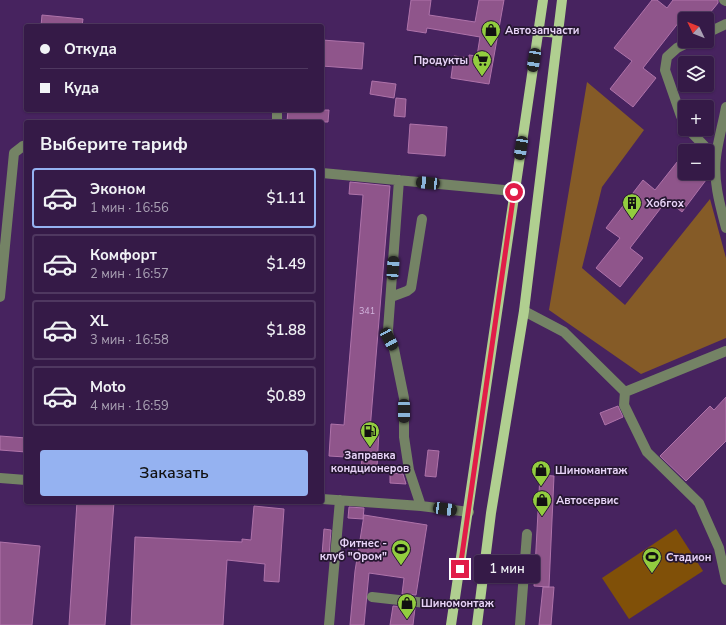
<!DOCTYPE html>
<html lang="ru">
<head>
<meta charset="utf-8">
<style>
  :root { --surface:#351a47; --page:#402752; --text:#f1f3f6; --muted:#aaa1b4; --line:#4f3860; --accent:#95b2f1 }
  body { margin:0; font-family:"Nunito Sans",sans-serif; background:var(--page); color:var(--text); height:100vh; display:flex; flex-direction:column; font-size:15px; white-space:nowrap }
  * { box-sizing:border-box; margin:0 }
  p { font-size:13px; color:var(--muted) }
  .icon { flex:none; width:22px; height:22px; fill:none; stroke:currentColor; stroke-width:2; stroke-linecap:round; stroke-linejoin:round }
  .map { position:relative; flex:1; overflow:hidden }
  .details { position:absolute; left:24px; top:120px; width:300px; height:384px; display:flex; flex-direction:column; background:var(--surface); border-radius:4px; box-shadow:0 1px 3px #0004,0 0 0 1px var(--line) }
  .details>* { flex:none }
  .guide { position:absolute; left:24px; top:24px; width:300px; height:88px; border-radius:4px; box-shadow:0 1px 3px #0004,0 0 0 1px var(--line); display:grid; align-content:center; height:88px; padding:0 16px; background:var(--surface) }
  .needle { width:26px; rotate:313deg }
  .controls { position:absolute; left:678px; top:12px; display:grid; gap:8px }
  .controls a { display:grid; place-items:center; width:36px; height:36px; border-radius:4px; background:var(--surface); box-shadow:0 1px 3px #0004,0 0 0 1px var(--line); font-size:20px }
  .end { position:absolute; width:18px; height:18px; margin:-9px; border:5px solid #e11d48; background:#fff; box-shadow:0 0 0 2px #fff }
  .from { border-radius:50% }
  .bubble { position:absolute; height:28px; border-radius:4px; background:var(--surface); box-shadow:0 1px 3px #0004,0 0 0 1px var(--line); font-size:13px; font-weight:600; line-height:28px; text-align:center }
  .car { position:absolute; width:12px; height:24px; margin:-12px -6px; border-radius:5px; box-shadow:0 0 3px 1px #0007; background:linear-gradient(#222 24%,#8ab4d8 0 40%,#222 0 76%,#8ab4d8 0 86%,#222 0) }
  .guide b { display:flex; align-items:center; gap:14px; height:38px; font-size:15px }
  .guide b+b { border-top:1px solid var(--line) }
  .guide i { width:10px; height:10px; background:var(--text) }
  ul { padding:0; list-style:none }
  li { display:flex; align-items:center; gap:12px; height:60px; margin:0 8px 6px; padding:0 8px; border:2px solid var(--line); border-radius:4px }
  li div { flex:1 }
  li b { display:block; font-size:15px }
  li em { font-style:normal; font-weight:600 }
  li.current { border-color:var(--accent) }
  li>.icon { width:36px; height:36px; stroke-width:1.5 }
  h2 { padding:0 16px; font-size:18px; line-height:48px }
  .primary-button { display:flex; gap:8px; margin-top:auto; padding:8px 16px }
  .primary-button a { flex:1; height:46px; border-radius:4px; background:var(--accent); color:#111; font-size:16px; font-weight:600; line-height:46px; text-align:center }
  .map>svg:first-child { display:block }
</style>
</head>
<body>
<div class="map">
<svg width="726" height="625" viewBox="0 0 726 625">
  <rect width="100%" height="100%" fill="#47235f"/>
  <path fill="#805008" d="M676 529 703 571 629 619 602 578Z"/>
  <path fill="#855b27" d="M587 82 644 130 602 187 582 268 625 305 710 199 726 258V338L641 374 549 310Z"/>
  <path fill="#8f558b" stroke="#af73aa" d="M411 0H431L429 15 475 22 479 0H504L489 84 451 78 454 56 469 58V55L477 56 480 37 427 28 426 33 407 30Z
    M652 0H657L667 8 673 0H718V3L705 19H685V27L679 22 643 68 656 78 633 107 610 89 632 61 614 48Z
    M42 15 83 19 82 26H41Z
    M322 40 364 43 362 69 322 66Z
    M372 81 396 84 394 98 370 94Z
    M396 98 406 99 405 117 394 116Z
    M288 110H329L328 122H287Z
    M410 124 447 127 445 156 408 153Z
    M685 152V173H697L706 180 682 212 667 200 630 248 643 258 620 287 596 268 620 238 606 228 643 180 655 190Z
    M350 182 390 186 370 430 379 431 377 468H361L362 458 329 456 331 424 344 425 363 195 349 194Z
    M726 397V441L686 481 660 456 710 406 714 410Z
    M618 406 623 417 605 425 600 413Z
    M0 436 26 438V452L0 450Z
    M428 450 439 451 436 477 425 476Z
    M390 473 403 474 406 484 390 483Z
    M540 475 554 476 549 587 534 586Z
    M77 502H114L105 625H69Z
    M254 506 284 509 279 582 264 581 265 564 227 560 223 625H131L135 537 242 542V539L251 540Z
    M349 507 364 508 363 519 348 518Z
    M364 515 427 525 416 595 402 594 404 578 369 573 364 625H350L355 571Z
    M324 529 331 530 329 556 322 555Z
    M0 542 40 546 32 625H0Z
    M543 587H554L551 625H539Z
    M393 606 415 608 413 625H390Z"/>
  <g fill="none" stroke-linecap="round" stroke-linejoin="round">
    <path stroke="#748365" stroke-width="10" d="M724 0 726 1
      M707 33 726 24
      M726 107C723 124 718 140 716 157 713 181 720 205 726 228
      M277 122V110
      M685 124 681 116 665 70 667 57 677 48 691 41
      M688 129 716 158
      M322 173 514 191
      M399 180 388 330 389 339 394 349 404 398V437L409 470 421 506
      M0 297 14 153 23 146 26 145
      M391 297 407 291 411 288 422 219
      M524 311 564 332 625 392 726 351
      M625 392 624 405 647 452 699 503 719 548 726 580
      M0 478 26 480
      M322 499 421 506 469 512
      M372 597 426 603
      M329 625 340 500
      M520 625 527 534"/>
    <path stroke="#b0cf90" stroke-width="10" d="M538 31 558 33
      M451 625 543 0
      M477 625 491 513 524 311 562 0"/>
  </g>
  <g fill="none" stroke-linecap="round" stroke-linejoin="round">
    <path stroke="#e11d48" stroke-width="5" d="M460 569 514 192"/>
  </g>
  <defs>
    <symbol id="shop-pin" viewBox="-11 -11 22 30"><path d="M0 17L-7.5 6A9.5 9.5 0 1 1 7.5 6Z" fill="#92cd3f" stroke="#261731"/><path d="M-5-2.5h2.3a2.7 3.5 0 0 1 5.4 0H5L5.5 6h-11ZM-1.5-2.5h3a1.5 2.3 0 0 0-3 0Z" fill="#111"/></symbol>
    <symbol id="supermarket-pin" viewBox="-11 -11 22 30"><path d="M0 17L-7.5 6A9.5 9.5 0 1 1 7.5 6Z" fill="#92cd3f" stroke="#261731"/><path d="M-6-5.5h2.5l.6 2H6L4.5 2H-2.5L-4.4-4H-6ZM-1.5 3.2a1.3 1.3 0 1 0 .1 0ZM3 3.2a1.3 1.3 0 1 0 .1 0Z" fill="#111"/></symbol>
    <symbol id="building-pin" viewBox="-11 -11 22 30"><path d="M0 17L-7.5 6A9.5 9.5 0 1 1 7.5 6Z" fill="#92cd3f" stroke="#261731"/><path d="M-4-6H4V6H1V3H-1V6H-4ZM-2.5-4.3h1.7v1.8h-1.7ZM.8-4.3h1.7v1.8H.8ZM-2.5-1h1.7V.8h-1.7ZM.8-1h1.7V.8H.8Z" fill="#111"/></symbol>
    <symbol id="fuel-pin" viewBox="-11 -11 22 30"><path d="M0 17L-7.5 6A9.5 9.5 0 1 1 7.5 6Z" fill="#92cd3f" stroke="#261731"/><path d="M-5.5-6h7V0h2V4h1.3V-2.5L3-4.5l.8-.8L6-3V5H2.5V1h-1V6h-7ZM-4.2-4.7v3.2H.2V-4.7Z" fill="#111"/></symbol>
    <symbol id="stadium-pin" viewBox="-11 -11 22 30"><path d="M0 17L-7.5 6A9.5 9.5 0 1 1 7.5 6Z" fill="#92cd3f" stroke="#261731"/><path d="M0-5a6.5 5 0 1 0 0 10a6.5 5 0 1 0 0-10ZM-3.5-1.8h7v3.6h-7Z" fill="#111"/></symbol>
  </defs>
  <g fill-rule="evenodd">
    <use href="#shop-pin" x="480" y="19" width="22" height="30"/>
    <use href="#supermarket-pin" x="471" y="49" width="22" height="30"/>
    <use href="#building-pin" x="621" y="192" width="22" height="30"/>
    <use href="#fuel-pin" x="359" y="420" width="22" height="30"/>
    <use href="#shop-pin" x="530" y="459" width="22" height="30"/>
    <use href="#shop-pin" x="531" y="489" width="22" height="30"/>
    <use href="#stadium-pin" x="390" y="538" width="22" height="30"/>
    <use href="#stadium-pin" x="641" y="546" width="22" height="30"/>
    <use href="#shop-pin" x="396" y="592" width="22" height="30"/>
  </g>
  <g text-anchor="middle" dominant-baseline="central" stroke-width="3.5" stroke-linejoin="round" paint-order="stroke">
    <g font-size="9" fill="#d2b4dd">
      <text x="367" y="311">341</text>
    </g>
    <g font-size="11" font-weight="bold" fill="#e8d4f8" stroke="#261731" text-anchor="start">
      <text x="505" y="30">Автозапчасти</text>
      <text x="468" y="60" text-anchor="end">Продукты</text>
      <text x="646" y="203">Хобгох</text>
      <text x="370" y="455" text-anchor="middle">Заправка<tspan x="370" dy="13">кондционеров</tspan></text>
      <text x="555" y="470">Шиномантаж</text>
      <text x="556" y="500">Автосервис</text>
      <text x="387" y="543" text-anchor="end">Фитнес -<tspan x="387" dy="13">клуб "Ором"</tspan></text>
      <text x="666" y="557">Стадион</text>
      <text x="421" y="603">Шиномонтаж</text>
    </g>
  </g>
</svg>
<div class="controls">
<a><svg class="needle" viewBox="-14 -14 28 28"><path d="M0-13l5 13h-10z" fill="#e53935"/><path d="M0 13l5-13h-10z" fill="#aaa1b4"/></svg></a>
<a><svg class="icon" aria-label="layers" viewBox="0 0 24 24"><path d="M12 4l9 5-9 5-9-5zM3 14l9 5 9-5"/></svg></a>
<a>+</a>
<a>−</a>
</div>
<i class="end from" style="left:514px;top:192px"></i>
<i class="end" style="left:460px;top:569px"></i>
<div class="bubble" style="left:474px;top:555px;width:66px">1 мин</div>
<i class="car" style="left:534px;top:60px;rotate:189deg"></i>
<i class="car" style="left:521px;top:148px;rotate:189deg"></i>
<i class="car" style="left:428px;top:183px;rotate:276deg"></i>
<i class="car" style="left:393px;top:268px;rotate:4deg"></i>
<i class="car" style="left:389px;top:339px;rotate:152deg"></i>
<i class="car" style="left:404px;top:411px;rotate:180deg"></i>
<i class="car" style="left:445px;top:509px;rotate:98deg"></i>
<div class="guide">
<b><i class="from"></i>Откуда</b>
<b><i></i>Куда</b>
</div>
<section class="details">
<h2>Выберите тариф</h2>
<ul>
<li class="current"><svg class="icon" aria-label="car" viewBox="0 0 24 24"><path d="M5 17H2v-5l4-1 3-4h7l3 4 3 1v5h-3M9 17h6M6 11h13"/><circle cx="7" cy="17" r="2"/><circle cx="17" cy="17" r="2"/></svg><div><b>Эконом</b><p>1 мин · 16:56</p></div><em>$1.11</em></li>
<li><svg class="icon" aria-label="car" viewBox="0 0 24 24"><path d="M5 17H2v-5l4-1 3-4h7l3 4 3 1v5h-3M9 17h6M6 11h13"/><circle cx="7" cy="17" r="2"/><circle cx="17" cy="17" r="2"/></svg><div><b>Комфорт</b><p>2 мин · 16:57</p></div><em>$1.49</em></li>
<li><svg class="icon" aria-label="car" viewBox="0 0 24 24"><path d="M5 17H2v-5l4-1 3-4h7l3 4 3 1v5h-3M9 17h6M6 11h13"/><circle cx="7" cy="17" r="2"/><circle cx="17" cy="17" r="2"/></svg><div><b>XL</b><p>3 мин · 16:58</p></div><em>$1.88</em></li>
<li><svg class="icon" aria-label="car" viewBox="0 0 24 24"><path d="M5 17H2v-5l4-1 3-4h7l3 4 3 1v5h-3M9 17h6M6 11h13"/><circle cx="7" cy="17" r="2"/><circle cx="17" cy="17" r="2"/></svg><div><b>Moto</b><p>4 мин · 16:59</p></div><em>$0.89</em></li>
</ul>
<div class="primary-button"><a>Заказать</a></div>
</section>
</div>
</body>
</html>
